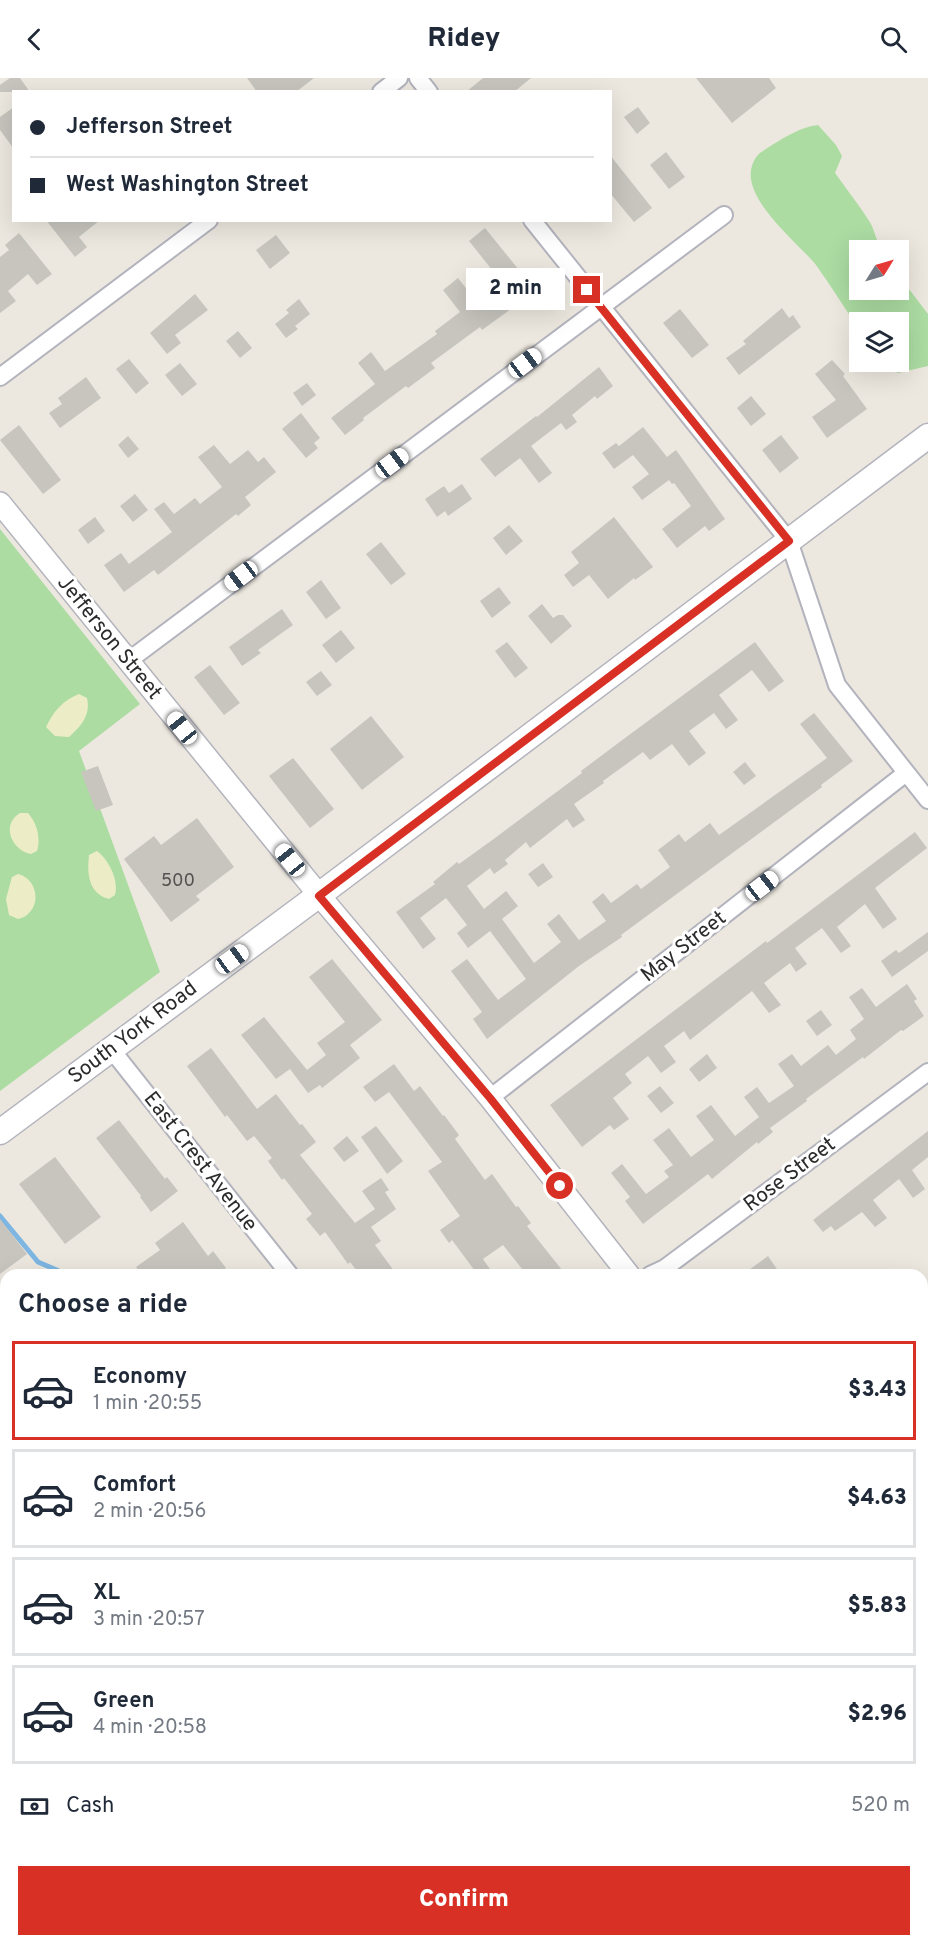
<!DOCTYPE html>
<html lang="en">
<head>
<meta charset="utf-8">
<style>
  :root { --surface:#fff; --page:#f6f6f7; --text:#1f2937; --muted:#747a83; --line:#e0e1e3; --accent:#d93025 }
  body { margin:0; font-family:Overpass,sans-serif; background:var(--page); color:var(--text); height:100vh; display:flex; flex-direction:column; font-size:22px; white-space:nowrap }
  * { box-sizing:border-box; margin:0 }
  p { font-size:20px; color:var(--muted) }
  .icon { flex:none; width:33px; height:33px; fill:none; stroke:currentColor; stroke-width:2; stroke-linecap:round; stroke-linejoin:round }
  .map { position:relative; flex:1; overflow:hidden }
  .drawer { position:absolute; left:0px; top:1191px; width:928px; height:678px; display:flex; flex-direction:column; background:var(--surface); border-radius:18px 18px 0 0; box-shadow:0 6px 24px #0002 }
  .drawer>* { flex:none }
  .top-card { position:absolute; left:12px; top:12px; width:600px; height:132px; border-radius:0px; box-shadow:0 6px 24px #0002; display:grid; align-content:center; height:132px; padding:0 18px; background:var(--surface) }
  .needle { width:39px; rotate:53deg }
  .controls { position:absolute; left:849px; top:162px; display:grid; gap:12px }
  .controls a { display:grid; place-items:center; width:60px; height:60px; border-radius:0px; background:var(--surface); box-shadow:0 6px 24px #0002; font-size:30px }
  .end { position:absolute; width:27px; height:27px; margin:-14px; border:8px solid #d93025; background:#fff; box-shadow:0 0 0 3px #fff }
  .from { border-radius:50% }
  .bubble { position:absolute; height:42px; border-radius:0px; background:var(--surface); box-shadow:0 6px 24px #0002; font-size:20px; font-weight:800; line-height:42px; text-align:center }
  .car { position:absolute; width:18px; height:36px; margin:-18px -9px; border-radius:8px; box-shadow:0 0 4px 2px #0007; background:linear-gradient(#fff 24%,#345 0 40%,#fff 0 76%,#345 0 86%,#fff 0) }
  .top-card b { display:flex; align-items:center; gap:21px; height:57px; font-size:22px }
  .top-card b+b { border-top:2px solid var(--line) }
  .top-card i { width:15px; height:15px; background:var(--text) }
  ul { padding:0; list-style:none }
  li { display:flex; align-items:center; gap:18px; height:99px; margin:0 12px 9px; padding:0 6px; border:3px solid var(--line); border-radius:0px }
  li div { flex:1 }
  li b { display:block; font-size:22px }
  li em { font-style:normal; font-weight:800 }
  li.current { border-color:var(--accent) }
  li>.icon { width:54px; height:54px; stroke-width:1.5 }
  h2 { padding:0 18px; font-size:27px; line-height:72px }
  .pay { display:flex; align-items:center; gap:15px; height:66px; padding:0 18px; font-size:22px }
  .pay p { margin-inline-start:auto }
  .button { display:flex; gap:12px; margin-top:auto; padding:12px 18px }
  .button a { flex:1; height:69px; border-radius:0px; background:var(--accent); color:#fff; font-size:24px; font-weight:800; line-height:69px; text-align:center }
  header { display:flex; justify-content:space-between; align-items:center; height:78px; padding:0 18px; background:var(--surface); font-size:27px; font-weight:800 }
  .map>svg:first-child { display:block }
</style>
</head>
<body>
<header><svg class="icon" aria-label="back" viewBox="0 0 24 24"><path d="M15 5l-7 7 7 7"/></svg>Ridey<svg class="icon" aria-label="search" viewBox="0 0 24 24"><circle cx="10" cy="10" r="6"/><path d="M15 15l6 6"/></svg></header>
<div class="map">
<svg width="928" height="1869" viewBox="0 0 928 1869">
  <rect width="100%" height="100%" fill="#ece8df"/>
  <path fill="#acdca2" d="M818 47 836 67 842 78 835 95C847 112 860 128 871 146 875 155 877 164 882 172H860V212H898L899 198 928 236V288L898 295 880 284H898V244H860L859 252C845 230 831 208 816 187 797 163 730 113 757 78 760 74 768 70 772 67 787 58 801 49 818 47Z
    M0 451 140 626 79 673 160 894 0 1013Z"/>
  <path fill="#ecedc6" d="M79 616 87 620C91 637 81 648 69 659L55 658 46 649C54 633 62 623 79 616Z
    M20 735H28C37 745 41 760 37 773L31 776C11 772 1 746 20 735Z
    M97 773C109 782 119 802 115 817L109 821C88 815 87 795 89 777Z
    M18 796C36 800 42 825 27 837 25 839 21 840 18 841L9 837 6 821 12 799Z"/>
  <path fill="#7eb6e2" d="M81 1863H206L211 1869H82Z"/>
  <g fill="none" stroke-linecap="round" stroke-linejoin="round">
    <path stroke="#7eb6e2" stroke-width="5" d="M0 1138 38 1184 66 1196"/>
  </g>
  <path fill="#c7c5be" d="M10 0H20L30 14H0V7Z
    M247 0H314L296 14H257Z
    M483 0H531L514 14H466Z
    M696 0H769L776 10 732 45Z
    M14 29V71L0 52V39Z
    M638 29 650 45 637 56 624 39Z
    M666 74 685 99 669 111 650 87Z
    M610 77 652 130 634 144 610 115Z
    M46 142H100L79 159 87 169 75 179Z
    M485 150 536 213 482 252 480 249 431 285 435 290 408 310 406 308 363 340 364 342 345 357 331 340 375 306 358 285 371 274 385 293 437 256 435 253 460 234 443 212 458 200 476 223 501 203 469 163Z
    M19 155 52 196 37 207 28 196 8 213 16 223 0 235V179L9 172 5 167Z
    M276 157 290 175 270 191 256 172Z
    M195 216 208 232 175 257 181 265 167 276 150 255Z
    M299 221 310 236 295 248 298 251 286 260 275 246 289 235 286 232Z
    M782 230 789 240 793 237 801 249 739 297 726 280 746 266 743 263Z
    M680 231 709 267 692 280 663 245Z
    M238 253 252 270 240 280 226 263Z
    M129 281 149 305 136 316 116 291Z
    M832 282 845 296 843 298 867 331 827 360 812 339 836 322 815 296Z
    M180 285 197 306 182 318 165 297Z
    M599 289 613 308 597 321 595 318 572 337 577 344 566 352 561 345 531 368 552 395 539 405 520 380 495 399 480 381 536 338 537 339Z
    M86 299 101 320 60 350 49 335 62 326 58 320Z
    M307 305 316 317 302 328 293 315Z
    M751 318 766 336 751 348 737 330Z
    M301 335 320 360 314 365 318 370 306 380 282 351Z
    M19 347 61 402 43 416 0 362Z
    M643 349 667 379 676 372 725 441 709 453 705 448 677 470 662 451 691 428 674 405 672 406 669 402 642 422 632 409 649 396 633 377 614 391 602 375 616 365 619 368Z
    M781 357 799 380 780 395 762 372Z
    M128 358 139 371 128 380 118 367Z
    M214 367 230 386 248 372 258 384 264 379 276 394 245 419 251 427 238 438 236 436 158 497 154 492 124 514 104 487 121 475 129 486 172 454 154 431 164 424 174 436 195 420 200 426 222 409 198 379Z
    M462 406 472 421 448 438 445 433 437 439 425 421 444 408 449 415Z
    M135 416 148 432 133 444 120 428Z
    M95 439 105 453 88 466 78 452Z
    M614 439 653 489 635 502 634 500 608 521 589 497 573 509 564 497 579 485 571 474Z
    M509 447 523 463 506 477 493 460Z
    M381 464 406 496 391 507 366 476Z
    M321 502 341 530 326 541 306 514Z
    M499 509 511 525 492 540 480 523Z
    M542 526 553 540 558 537H563L572 548 551 566 528 538Z
    M282 531 293 547 258 572 261 575 242 588 229 569Z
    M341 552 355 570 336 585 322 567Z
    M507 564 528 590 515 600 495 573Z
    M755 564 784 603 769 614 752 592 719 617 738 642 726 651 714 635 689 653 706 675 689 688 672 666 650 682 643 674 603 703 604 705 574 726 585 742 573 750 567 741 530 770 526 764 505 782 508 786 494 796 490 790 467 808 484 831 506 813 518 828 502 841 534 885 561 864 547 846 559 836 579 862 606 843 592 824 603 815 611 825 637 806 641 811 670 789 658 772 679 756 685 764 710 745 719 757 827 680 800 646 814 635 853 683 821 707 822 709 621 857 622 859 579 888 487 961 473 941 482 934 451 893 467 881 498 922 526 901 490 853 468 870 457 855 467 847 446 820 420 840 436 861 423 871 396 834 435 806 433 804 457 784 459 786 495 760 582 695 581 693 625 660Z
    M210 587 240 625 224 637 194 599Z
    M321 593 332 607 317 618 306 604Z
    M371 638 404 679 362 712 330 671Z
    M293 680 334 731 310 750 269 698Z
    M745 684 756 698 744 707 733 694Z
    M98 688 113 727 96 733 81 694Z
    M197 740 234 789 196 818 200 822 171 844 124 781 154 758 161 767Z
    M915 754 927 770 875 810 897 841 883 851 865 826 837 849 851 868 841 875 822 850 795 870 807 886 796 894 790 885 764 905 781 927 769 935 752 913 690 962 684 953 664 968 676 984 661 995 648 978 625 996 632 1005 613 1020 629 1041 614 1052 610 1047 582 1069 550 1027 766 863 767 865Z
    M543 785 553 799 538 809 528 796Z
    M928 854V873L892 899 881 883 896 872 899 875Z
    M332 881 382 942 350 967 360 980 322 1010 320 1007 308 1015 290 991 276 1001 241 957 264 939 307 992 326 977 317 965 345 944 309 899Z
    M907 906 917 921 914 923 924 938 903 953 901 952 864 981 863 979 806 1021 807 1023 770 1050 773 1054 758 1066 757 1064 712 1101 708 1096 643 1146 625 1123 630 1119 611 1095 622 1086 646 1116 669 1099 664 1093 673 1087 653 1062 669 1050 691 1079 714 1062 696 1038 711 1027 735 1058 759 1039 744 1019 757 1009 769 1025 794 1008 778 986 792 976 801 988 828 967 836 977 856 961 850 952 864 941 849 919 862 910 876 929Z
    M821 932 832 947 817 958 806 943Z
    M211 970 257 1031 276 1016 300 1047 302 1046 316 1064 300 1077 355 1145 375 1131 362 1113 381 1100 389 1112 385 1114 396 1131 371 1149 381 1163 375 1167 397 1197H360L350 1184 348 1186 325 1154 320 1158 306 1141 312 1136 284 1100 282 1102 268 1083 272 1080 254 1058 247 1063 227 1037 225 1039 187 988Z
    M707 976 717 990 699 1004 689 991Z
    M394 986 414 1013 420 1008 443 1038 444 1037 459 1057 455 1061 485 1102 492 1096 516 1129 518 1128 531 1145 527 1148 566 1197H527L503 1167 483 1181 494 1197H478L452 1162 449 1165 440 1152 460 1138 428 1093 442 1084 389 1014 375 1024 363 1009Z
    M660 1008 674 1025 661 1035 647 1018Z
    M119 1042 165 1101 167 1099 178 1113 151 1134 140 1119 141 1118 96 1060Z
    M376 1048 403 1083 387 1096 361 1059Z
    M928 1053V1079L912 1092 925 1111 913 1120 899 1101 873 1122 887 1140 875 1149 862 1134 835 1153 831 1148 823 1154 813 1142Z
    M347 1058 359 1073 344 1084 333 1070Z
    M55 1079 101 1139 65 1166 19 1106Z
    M0 1141 27 1176 0 1196Z
    M183 1144 208 1178 213 1173 226 1190 217 1197H142L136 1189 160 1172 155 1165Z
    M768 1178 781 1197H742Z"/>
  <g fill="none" stroke-linecap="round" stroke-linejoin="round">
    <defs>
      <path id="minor" d="M418 0 429 14
        M381 14 399 0
        M532 142 789 463 837 607 928 722
        M0 299 209 142
        M128 583 724 137
        M111 971 290 1197
        M490 1020 906 695
        M650 1197 665 1190 928 994
        M0 1252 6 1259
        M922 1312 928 1308
        M922 1608 928 1605
        M480 1863 485 1869
        M819 1863 824 1869
        M577 1869 585 1863"/>
      <path id="tertiary" d="M0 425 319 817 490 1020 629 1197
        M922 1559 928 1566"/>
      <path id="secondary" d="M0 1054 319 817 928 358"/>
    </defs>
    <use href="#minor" stroke="#b3b3bd" stroke-width="20"/>
    <use href="#tertiary" stroke="#b3b3bd" stroke-width="24"/>
    <use href="#secondary" stroke="#b3b3bd" stroke-width="27"/>
    <use href="#minor" stroke="#fff" stroke-width="16"/>
    <use href="#tertiary" stroke="#fff" stroke-width="21"/>
    <use href="#secondary" stroke="#fff" stroke-width="24"/>
  </g>
  <g fill="none" stroke-linecap="round" stroke-linejoin="round">
    <path stroke="#d93025" stroke-width="8" d="M560 1108 490 1020 319 818 789 463 587 212"/>
  </g>
  <g text-anchor="middle" dominant-baseline="central" stroke-width="6" stroke-linejoin="round" paint-order="stroke">
    <g font-size="18" fill="#525250">
      <text x="178" y="803">500</text>
    </g>
    <g font-size="21" fill="#2b2b2b" stroke="#fff">
      <text transform="translate(109 560) rotate(51)">Jefferson Street</text>
      <text transform="translate(684 869) rotate(-38)">May Street</text>
      <text transform="translate(133 955) rotate(-37)">South York Road</text>
      <text transform="translate(200 1084) rotate(52)">East Crest Avenue</text>
      <text transform="translate(790 1097) rotate(-37)">Rose Street</text>
    </g>
  </g>
</svg>
<div class="controls">
<a><svg class="needle" viewBox="-14 -14 28 28"><path d="M0-13l5 13h-10z" fill="#e53935"/><path d="M0 13l5-13h-10z" fill="#747a83"/></svg></a>
<a><svg class="icon" aria-label="layers" viewBox="0 0 24 24"><path d="M12 4l9 5-9 5-9-5zM3 14l9 5 9-5"/></svg></a>
</div>
<i class="end from" style="left:560px;top:1108px"></i>
<i class="end" style="left:587px;top:212px"></i>
<div class="bubble" style="left:466px;top:190px;width:99px">2 min</div>
<i class="car" style="left:525px;top:285px;rotate:53deg"></i>
<i class="car" style="left:392px;top:385px;rotate:53deg"></i>
<i class="car" style="left:241px;top:498px;rotate:233deg"></i>
<i class="car" style="left:182px;top:650px;rotate:321deg"></i>
<i class="car" style="left:290px;top:782px;rotate:321deg"></i>
<i class="car" style="left:762px;top:808px;rotate:52deg"></i>
<i class="car" style="left:232px;top:881px;rotate:54deg"></i>
<div class="top-card">
<b><i class="from"></i>Jefferson Street</b>
<b><i></i>West Washington Street</b>
</div>
<section class="drawer">
<h2>Choose a ride</h2>
<ul>
<li class="current"><svg class="icon" aria-label="car" viewBox="0 0 24 24"><path d="M5 17H2v-5l4-1 3-4h7l3 4 3 1v5h-3M9 17h6M6 11h13"/><circle cx="7" cy="17" r="2"/><circle cx="17" cy="17" r="2"/></svg><div><b>Economy</b><p>1 min · 20:55</p></div><em>$3.43</em></li>
<li><svg class="icon" aria-label="car" viewBox="0 0 24 24"><path d="M5 17H2v-5l4-1 3-4h7l3 4 3 1v5h-3M9 17h6M6 11h13"/><circle cx="7" cy="17" r="2"/><circle cx="17" cy="17" r="2"/></svg><div><b>Comfort</b><p>2 min · 20:56</p></div><em>$4.63</em></li>
<li><svg class="icon" aria-label="car" viewBox="0 0 24 24"><path d="M5 17H2v-5l4-1 3-4h7l3 4 3 1v5h-3M9 17h6M6 11h13"/><circle cx="7" cy="17" r="2"/><circle cx="17" cy="17" r="2"/></svg><div><b>XL</b><p>3 min · 20:57</p></div><em>$5.83</em></li>
<li><svg class="icon" aria-label="car" viewBox="0 0 24 24"><path d="M5 17H2v-5l4-1 3-4h7l3 4 3 1v5h-3M9 17h6M6 11h13"/><circle cx="7" cy="17" r="2"/><circle cx="17" cy="17" r="2"/></svg><div><b>Green</b><p>4 min · 20:58</p></div><em>$2.96</em></li>
</ul>
<div class="pay"><svg class="icon" aria-label="cash" viewBox="0 0 24 24"><path d="M3 7h18v10H3z"/><circle cx="12" cy="12" r="2"/></svg>Cash<p>520 m</p></div>
<div class="button"><a>Confirm</a></div>
</section>
</div>
</body>
</html>
